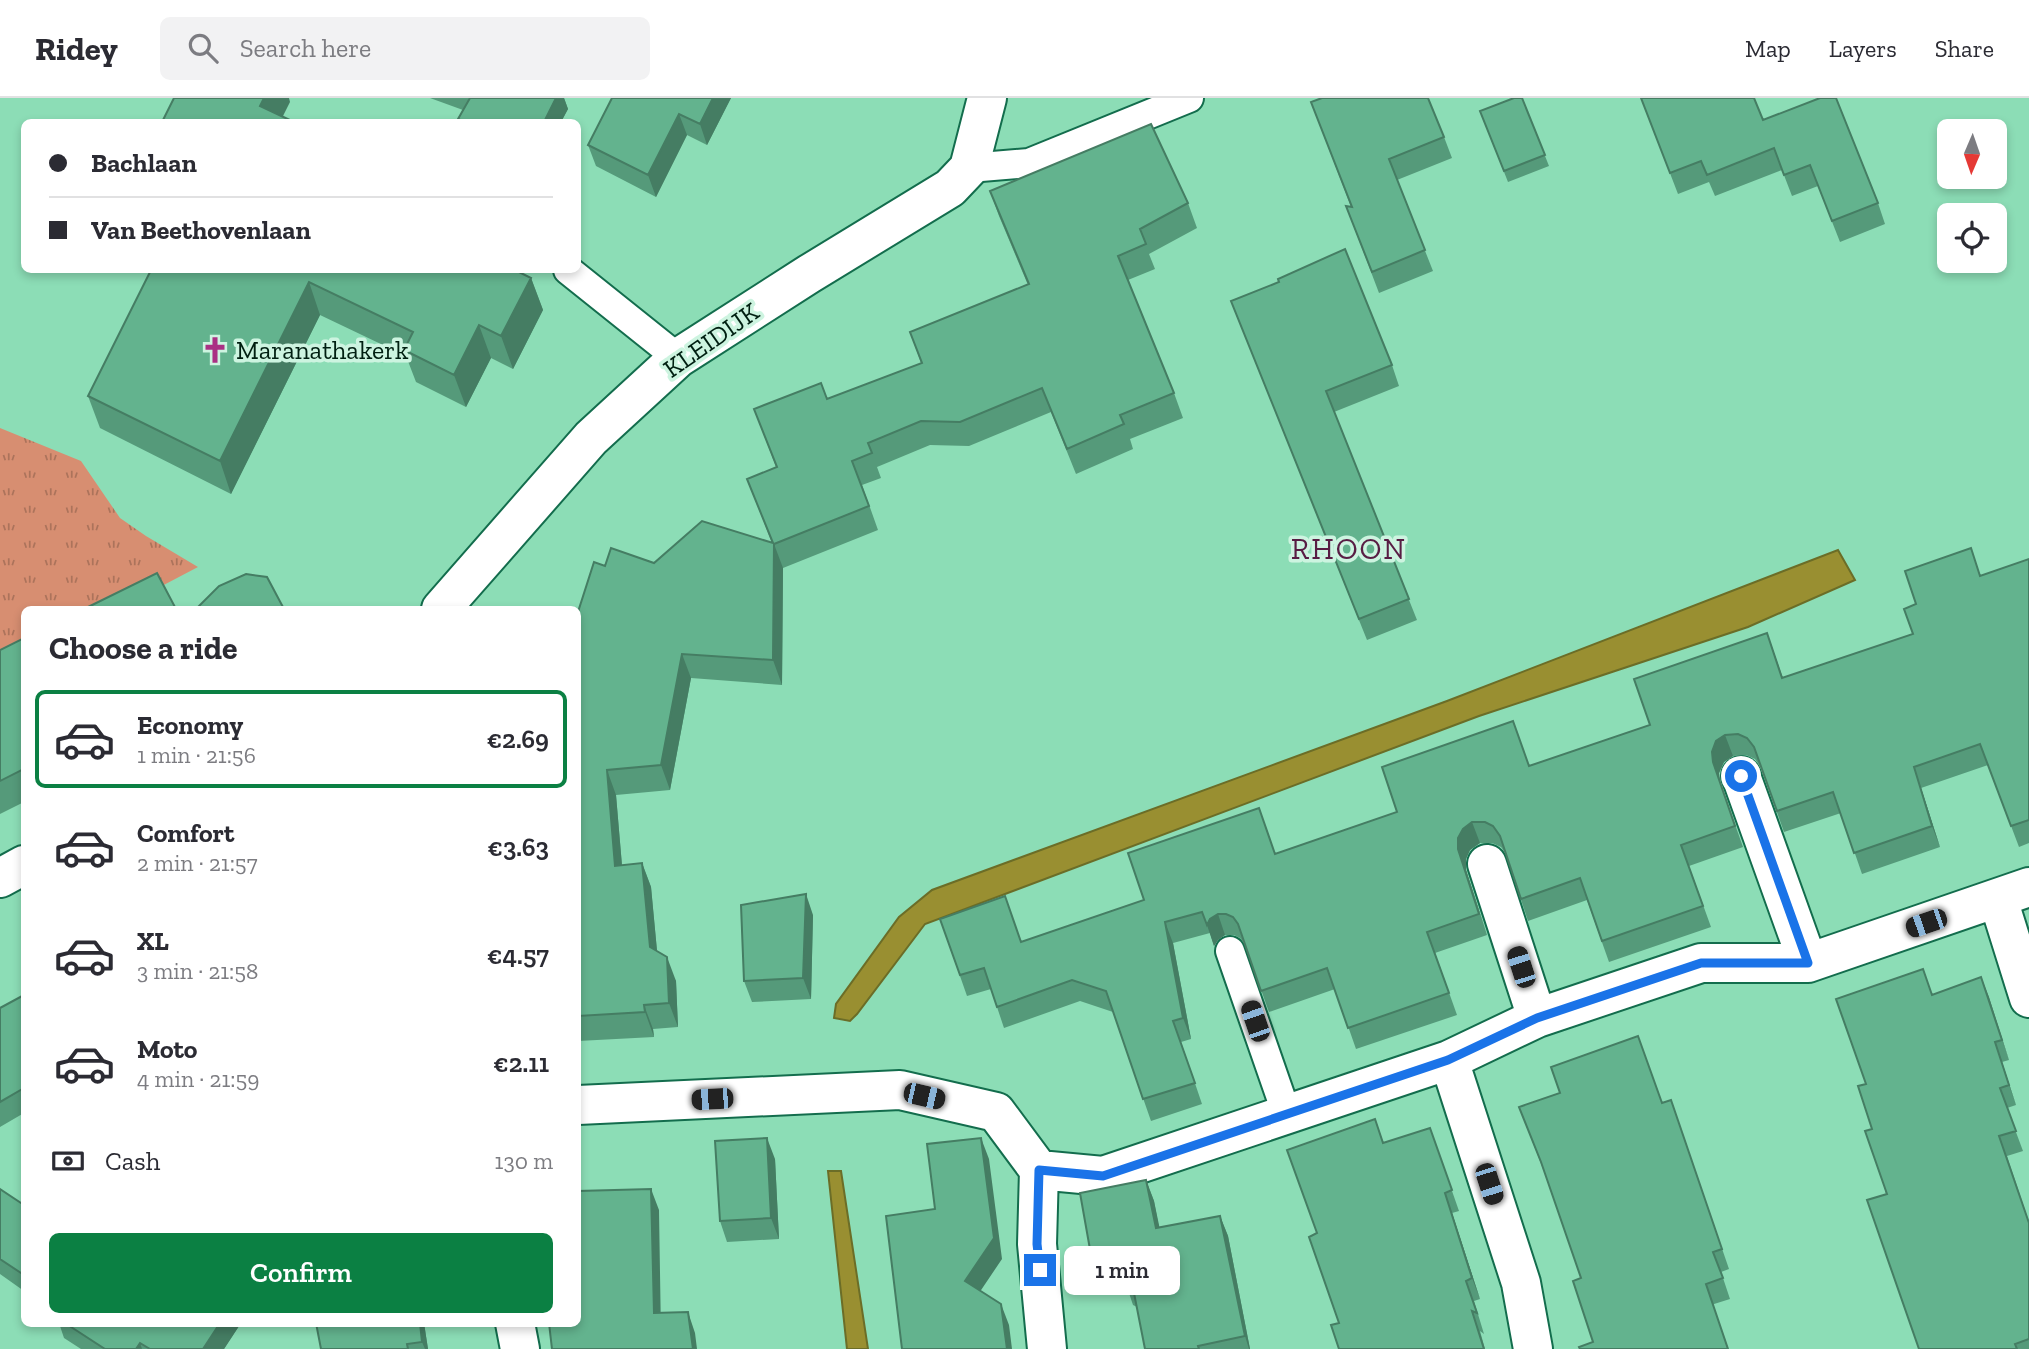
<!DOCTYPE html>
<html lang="en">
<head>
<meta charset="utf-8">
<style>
  :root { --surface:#fff; --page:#f2f2f3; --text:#2b2b33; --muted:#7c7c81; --line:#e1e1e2; --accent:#0b8043 }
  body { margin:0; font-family:"Zilla Slab",serif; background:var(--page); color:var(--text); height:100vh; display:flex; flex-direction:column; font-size:26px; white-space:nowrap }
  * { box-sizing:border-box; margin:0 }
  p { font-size:23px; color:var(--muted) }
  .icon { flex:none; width:38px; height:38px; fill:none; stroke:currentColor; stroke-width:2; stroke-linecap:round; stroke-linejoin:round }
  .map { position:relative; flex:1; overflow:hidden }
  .details { position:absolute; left:21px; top:508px; width:560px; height:721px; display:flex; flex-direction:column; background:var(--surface); border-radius:10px; box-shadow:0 4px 10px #0003 }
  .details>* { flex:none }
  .hud { position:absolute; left:21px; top:21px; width:560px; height:154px; border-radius:10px; box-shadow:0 4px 10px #0003; display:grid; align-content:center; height:154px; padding:0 28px; background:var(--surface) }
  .needle { width:46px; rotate:182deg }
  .controls { position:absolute; left:1937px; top:21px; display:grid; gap:14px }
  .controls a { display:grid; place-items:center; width:70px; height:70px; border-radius:10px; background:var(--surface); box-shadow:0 4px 10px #0003; font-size:35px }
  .end { position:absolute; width:32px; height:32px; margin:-16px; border:9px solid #1a73e8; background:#fff; box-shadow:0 0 0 4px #fff }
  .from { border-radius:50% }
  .bubble { position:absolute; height:49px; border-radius:10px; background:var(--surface); box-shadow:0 4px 10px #0003; font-size:23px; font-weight:600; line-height:49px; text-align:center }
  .car { position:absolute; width:21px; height:42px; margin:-21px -10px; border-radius:9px; box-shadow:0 0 5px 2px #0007; background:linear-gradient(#222 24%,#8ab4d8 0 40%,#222 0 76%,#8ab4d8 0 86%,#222 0) }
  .hud b { display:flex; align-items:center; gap:24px; height:66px; font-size:26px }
  .hud b+b { border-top:2px solid var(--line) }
  .hud i { width:18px; height:18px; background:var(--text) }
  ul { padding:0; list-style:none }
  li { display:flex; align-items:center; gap:21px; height:98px; margin:0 14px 10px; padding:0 14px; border:4px solid transparent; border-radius:10px }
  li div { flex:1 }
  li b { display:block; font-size:26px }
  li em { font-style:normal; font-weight:600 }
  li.selected { border-color:var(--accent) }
  li>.icon { width:63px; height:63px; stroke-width:1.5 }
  h2 { padding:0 28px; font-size:32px; line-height:84px }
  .pay { display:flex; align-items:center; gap:18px; height:77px; padding:0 28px; font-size:26px }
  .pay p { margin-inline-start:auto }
  .button { display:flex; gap:14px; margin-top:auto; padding:14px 28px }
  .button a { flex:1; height:80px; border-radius:10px; background:var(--accent); color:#fff; font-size:28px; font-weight:600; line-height:80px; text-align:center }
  header { display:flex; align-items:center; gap:42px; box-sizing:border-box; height:98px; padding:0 35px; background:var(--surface); border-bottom:2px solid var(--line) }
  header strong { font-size:33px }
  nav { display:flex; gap:38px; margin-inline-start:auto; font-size:24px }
  .search { width:490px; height:63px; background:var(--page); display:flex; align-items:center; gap:18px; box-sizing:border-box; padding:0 24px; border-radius:10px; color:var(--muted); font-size:26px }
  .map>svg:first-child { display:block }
</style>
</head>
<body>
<header>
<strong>Ridey</strong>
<div class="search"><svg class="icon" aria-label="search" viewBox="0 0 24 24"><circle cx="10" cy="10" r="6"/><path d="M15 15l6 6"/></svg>Search here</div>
<nav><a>Map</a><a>Layers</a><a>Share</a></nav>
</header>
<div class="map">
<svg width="2029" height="1251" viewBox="0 0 2029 1251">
  <defs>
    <pattern id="grass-tufts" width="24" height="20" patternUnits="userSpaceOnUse" patternTransform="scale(1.75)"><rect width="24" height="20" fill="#d78e71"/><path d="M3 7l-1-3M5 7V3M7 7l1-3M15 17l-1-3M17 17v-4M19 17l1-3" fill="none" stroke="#ac735b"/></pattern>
  </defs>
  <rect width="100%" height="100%" fill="#8cddb6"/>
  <path fill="url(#grass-tufts)" d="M0 330 81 363 120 420 146 438 198 469 118 511H24V560L0 573Z"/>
  <path fill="#998f31" stroke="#6b6d27" stroke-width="2" d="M1838 452 1855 482 1748 529 1479 618 925 826 857 916 850 923 834 920 836 906 899 819 932 792 1447 603Z
    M828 1073H841L868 1251H847Z"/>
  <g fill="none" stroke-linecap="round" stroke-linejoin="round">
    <defs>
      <path id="lane" d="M969 70 1029 65 1189 0
        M568 172 678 260
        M1230 853 1287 1017"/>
      <path id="street" d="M441 511 591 340 678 260 809 176 950 90 969 70 987 0
        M1741 678 1808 865
        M1487 766 1537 920
        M0 780 24 767
        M1998 801 2029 900
        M1449 962 1521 1185 1533 1251
        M578 1007 900 992 996 1014 1039 1072 1103 1078 1449 962 1537 920 1701 865H1808L2029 789
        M1039 1072 1037 1146 1047 1251
        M515 1225 520 1251"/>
    </defs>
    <use href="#lane" stroke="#136d4d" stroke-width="32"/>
    <use href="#street" stroke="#136d4d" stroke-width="42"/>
    <use href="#lane" stroke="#fff" stroke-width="28"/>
    <use href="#street" stroke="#fff" stroke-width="38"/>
  </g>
  <path fill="#559a7a" d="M430 0H564L568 11 561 24H459L458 21 463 12Z
    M612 0H731L707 47 687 37 656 99 596 68 588 47Z
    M1522 0 1549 68 1508 84 1480 13Z
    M1641 0 1763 22 1878 105 1885 126 1840 144 1818 88 1792 98 1782 72 1715 98 1709 84 1678 96Z
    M1311 4 1444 39 1452 60 1397 82 1433 173 1379 195 1346 108 1351 109Z
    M990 93 1188 105 1197 130 1149 156 1155 171 1128 182 1174 295 1183 320 1130 341 1133 351 1076 376 1051 314 969 348 930 347 877 369 881 380 862 387 878 432 783 470 782 587 691 580 670 692 616 697 622 767 642 765 651 789 657 853 676 883 678 929 653 931 654 939 578 943V514L605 468 654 465 772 445 747 381 776 369 754 311 827 301 921 265 910 234 1028 187 999 118Z
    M151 172 531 180 543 212 513 271 491 260 466 309 416 284 406 258 320 217 231 396 100 330 88 298Z
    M1231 203 1392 267 1399 288 1334 314 1417 522 1367 542Z
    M2029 461V745L2019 749 1988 667 1921 690 1940 749 1862 776 1841 715 1784 734 1761 670 1755 661 1746 657 1733 658 1724 664 1719 675 1720 685 1743 749 1689 768 1711 829 1609 864 1587 802 1528 823 1506 756 1501 749 1492 745H1480L1470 752 1466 761V772L1487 837 1435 855 1457 917 1356 951 1335 891 1269 914 1245 847 1240 840 1234 837H1225L1218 842 1214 848 1210 835 1173 845 1191 941 1181 944 1202 1006 1151 1023 1113 914 1080 903 1004 930 991 891 967 898 940 821 1022 844 1650 627 1767 535 1783 580 1913 536 1916 506 1981 478Z
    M24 540V704L0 716V552Z
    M813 817 811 901 752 904 744 883Z
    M1981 879 2009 962 2002 964 2016 1007 2007 1010 2023 1053 2007 1058 2029 1124V1251H1919L1872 1031 1866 986 1933 897Z
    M24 897V1015L0 1029V910Z
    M1671 1002 1729 1171 1721 1174 1730 1201 1593 1244 1581 1180 1545 1076 1519 1009 1662 1005Z
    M1430 1030 1459 1113 1452 1115 1480 1201 1474 1203 1484 1236 1480 1233 1485 1251H1339V1225L1317 1135 1384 1045Z
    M775 1061 779 1141 727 1144 720 1123Z
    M1146 1082 1154 1103 1159 1130 1220 1118 1228 1138 1250 1251H1145L1137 1209 1133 1207 1126 1186 1123 1173 1099 1178 1091 1157Z
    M0 1091 24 1107V1193L0 1176Z
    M59 1225H241L224 1251H81L64 1240Z
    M316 1225H424L428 1251H321Z"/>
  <path fill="#457d63" d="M264 0H289L290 4 280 24 260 8Z
    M556 0H564L568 11 561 24H544Z
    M713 0H731L707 47 700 26Z
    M679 16 687 37 656 99 648 77Z
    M531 180 543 212 513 271 501 238Z
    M309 184 320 217 231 396 220 363Z
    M479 227 491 260 466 309 454 277Z
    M774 446 783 470 782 587 773 562Z
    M682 556 691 580 670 692 661 667Z
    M1725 637 1733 658 1724 664 1719 675 1720 685 1743 749 1713 664 1712 654 1716 643Z
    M1914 669 1921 690 1940 749 1932 728Z
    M607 672 616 697 624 792 615 768Z
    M1472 724 1480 745 1470 752 1466 761V772L1487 837 1458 751V740L1463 731Z
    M642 765 651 789 659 874 650 849Z
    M806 796 813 817 811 901 803 880Z
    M1218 816 1225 837 1218 842 1214 848 1207 827 1210 821Z
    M1165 824 1173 845 1191 941 1183 920Z
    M667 859 676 883 678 929 669 905Z
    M1981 879 1989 899 2009 962 2002 942Z
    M644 907 653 931 654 939 645 914Z
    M1995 944 2002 964 2016 1007 2009 987Z
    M767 1040 775 1061 779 1141 771 1120Z
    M981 1040 989 1061 1002 1161 973 1204 965 1183Z
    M1146 1082 1154 1103 1164 1151 1156 1130Z
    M651 1091 659 1112 661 1237 654 1215Z
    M1445 1095 1452 1115 1480 1201 1472 1180Z
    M1220 1118 1228 1138 1250 1251H1249L1245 1238Z
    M1001 1206 1009 1227 1012 1251H1007Z
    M688 1214 695 1235 697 1251H693Z
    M220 1225H241L224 1251H203Z
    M420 1225H424L428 1251H425L422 1244Z
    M140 1245 142 1251H136Z"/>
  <path fill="#63b38e" stroke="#457d63" stroke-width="2" d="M174 0H264L260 8 294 24H162Z
    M470 0H556L544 24H465L458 21Z
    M612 0H713L700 26 679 16 648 77 588 47Z
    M1322 0H1428L1444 39 1389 61 1425 152 1372 174 1346 108 1352 109 1311 4Z
    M1514 0H1522L1545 57 1504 73 1480 13Z
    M1641 0H1754L1763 22 1820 0H1836L1878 105 1832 123 1810 67 1784 77 1774 50 1707 77 1701 63 1670 75Z
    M1151 26 1188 105 1140 131 1146 146 1118 158 1174 295 1120 317 1124 326 1067 351 1042 290 960 324 921 323 868 345 872 355 852 363 869 408 774 446 773 562 682 556 661 667 607 672 615 768 642 765 650 849 667 859 669 905 644 907 645 914 578 918V514L594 464 605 468 611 450 654 465 702 423 773 445 747 381 777 369 754 311 821 285 827 301 922 265 910 234 1029 186 990 93Z
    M1345 151 1392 267 1326 293 1409 501 1359 521 1231 203 1279 184 1278 181Z
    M151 172H515L531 180 501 238 479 227 454 277 404 252 413 234 309 184 220 363 88 298Z
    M1971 450 1980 478 2029 461V722L2011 728 1980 646 1914 669 1932 728 1854 755 1833 694 1777 713 1754 649 1747 640 1738 636 1725 637 1716 643 1712 654 1713 664 1735 728 1681 747 1703 808 1602 843 1580 780 1521 801 1500 738 1493 728 1485 724H1472L1463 731 1458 740V751L1479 816 1427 834 1449 895 1348 930 1327 870 1261 893 1238 826 1233 819 1226 816H1218L1210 821 1207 827 1202 814 1165 824 1183 920 1173 923 1195 985 1143 1001 1106 893 1072 882 997 909 984 870 960 877 940 821 1005 798 1021 844 1144 802 1128 755 1259 710 1275 756 1397 714 1382 669 1513 623 1529 668 1650 627 1634 581 1767 535 1782 580 1913 536 1904 511 1916 506 1905 473Z
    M157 475 176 511H84Z
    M246 476 267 479 284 511H196L219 488Z
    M24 540V671L0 683V552Z
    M806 796 803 880 744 883 741 807Z
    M1923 871 1932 897 1981 879 2002 942 1995 944 2009 987 2000 990 2016 1033 1999 1038 2029 1125V1241L2015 1246 2017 1251H1919L1867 1102 1887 1096 1865 1033 1872 1031 1858 988 1866 986 1836 901Z
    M24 897V990L0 1004V910Z
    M1638 938 1662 1005 1671 1002 1722 1151 1713 1154 1723 1180 1706 1186 1728 1251H1580L1579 1249 1593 1244 1573 1183 1581 1180 1541 1064 1519 1009 1560 995 1551 969Z
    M1375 1021 1383 1045 1430 1030 1452 1092 1445 1095 1472 1180 1466 1183 1477 1215 1472 1213 1484 1251H1339L1331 1227 1339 1225 1309 1139 1317 1135 1287 1052Z
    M767 1040 771 1120 720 1123 715 1043Z
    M981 1040 994 1140 965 1183 1001 1206 1007 1251H902L886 1118 935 1111 927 1046Z
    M1146 1082 1156 1130 1220 1118 1245 1238 1198 1248 1199 1251H1145L1133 1190 1126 1186 1119 1152 1091 1157 1080 1095Z
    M0 1091 24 1107V1177L0 1161Z
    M651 1091 654 1215 688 1214 693 1251H552L549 1225H578V1093Z
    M65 1225H220L203 1251H150L140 1245 136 1251H105Z
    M316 1225H420L422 1244 407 1246 408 1251H321Z"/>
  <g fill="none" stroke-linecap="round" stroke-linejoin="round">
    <path stroke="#1a73e8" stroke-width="9" d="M1040 1172 1037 1146 1039 1072 1103 1078 1448 962 1537 920 1701 865H1808L1741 678"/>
  </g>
  <defs>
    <symbol id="church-bare" viewBox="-9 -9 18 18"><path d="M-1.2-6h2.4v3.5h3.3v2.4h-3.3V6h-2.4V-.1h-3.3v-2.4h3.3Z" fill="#aa3084" stroke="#cdf4e0" stroke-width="2.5" paint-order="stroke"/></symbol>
  </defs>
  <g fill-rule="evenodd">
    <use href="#church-bare" x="196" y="233" width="38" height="38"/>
  </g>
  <g text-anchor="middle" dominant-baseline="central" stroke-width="7" stroke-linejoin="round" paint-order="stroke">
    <g font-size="26" fill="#001f11" stroke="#cdf4e0">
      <text transform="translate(711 242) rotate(-35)">KLEIDIJK</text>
    </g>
    <g font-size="26" fill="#001f11" stroke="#cdf4e0" text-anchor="start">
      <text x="236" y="252">Maranathakerk</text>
    </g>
    <g font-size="30" letter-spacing="2" fill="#581d44" stroke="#cdf4e0">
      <text x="1349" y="451">RHOON</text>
    </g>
  </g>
</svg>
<div class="controls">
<a><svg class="needle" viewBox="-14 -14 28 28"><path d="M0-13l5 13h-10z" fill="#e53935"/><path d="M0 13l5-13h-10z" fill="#7c7c81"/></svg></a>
<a><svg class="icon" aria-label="locate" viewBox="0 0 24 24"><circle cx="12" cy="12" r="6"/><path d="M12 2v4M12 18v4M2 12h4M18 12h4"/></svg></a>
</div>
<i class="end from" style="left:1741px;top:678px"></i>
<i class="end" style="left:1040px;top:1172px"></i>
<div class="bubble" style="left:1064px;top:1148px;width:116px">1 min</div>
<i class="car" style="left:1926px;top:825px;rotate:251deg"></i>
<i class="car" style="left:1521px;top:869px;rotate:342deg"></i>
<i class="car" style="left:1255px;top:923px;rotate:341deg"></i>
<i class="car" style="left:924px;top:998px;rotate:103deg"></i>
<i class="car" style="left:712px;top:1001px;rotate:267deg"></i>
<i class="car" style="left:1489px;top:1086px;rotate:162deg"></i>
<div class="hud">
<b><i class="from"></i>Bachlaan</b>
<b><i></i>Van Beethovenlaan</b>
</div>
<section class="details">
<h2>Choose a ride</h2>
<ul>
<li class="selected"><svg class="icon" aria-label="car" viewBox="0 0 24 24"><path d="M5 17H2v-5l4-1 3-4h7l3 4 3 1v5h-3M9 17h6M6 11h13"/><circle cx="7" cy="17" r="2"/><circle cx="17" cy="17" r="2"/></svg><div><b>Economy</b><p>1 min · 21:56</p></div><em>€2.69</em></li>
<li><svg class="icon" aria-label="car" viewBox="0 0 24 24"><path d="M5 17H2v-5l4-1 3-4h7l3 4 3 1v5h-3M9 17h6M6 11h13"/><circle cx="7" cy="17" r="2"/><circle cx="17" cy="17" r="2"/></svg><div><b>Comfort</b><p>2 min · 21:57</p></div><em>€3.63</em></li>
<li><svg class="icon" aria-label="car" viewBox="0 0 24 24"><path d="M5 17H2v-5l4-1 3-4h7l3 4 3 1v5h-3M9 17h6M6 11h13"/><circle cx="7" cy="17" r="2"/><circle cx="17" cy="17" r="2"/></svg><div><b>XL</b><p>3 min · 21:58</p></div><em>€4.57</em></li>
<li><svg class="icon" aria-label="car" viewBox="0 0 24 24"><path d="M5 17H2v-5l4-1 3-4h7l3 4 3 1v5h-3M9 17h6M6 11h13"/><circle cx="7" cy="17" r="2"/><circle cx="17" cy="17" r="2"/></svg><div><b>Moto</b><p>4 min · 21:59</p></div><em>€2.11</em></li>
</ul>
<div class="pay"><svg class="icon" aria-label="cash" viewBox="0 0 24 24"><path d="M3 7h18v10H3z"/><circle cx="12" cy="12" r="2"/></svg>Cash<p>130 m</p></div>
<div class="button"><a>Confirm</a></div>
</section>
</div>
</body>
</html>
